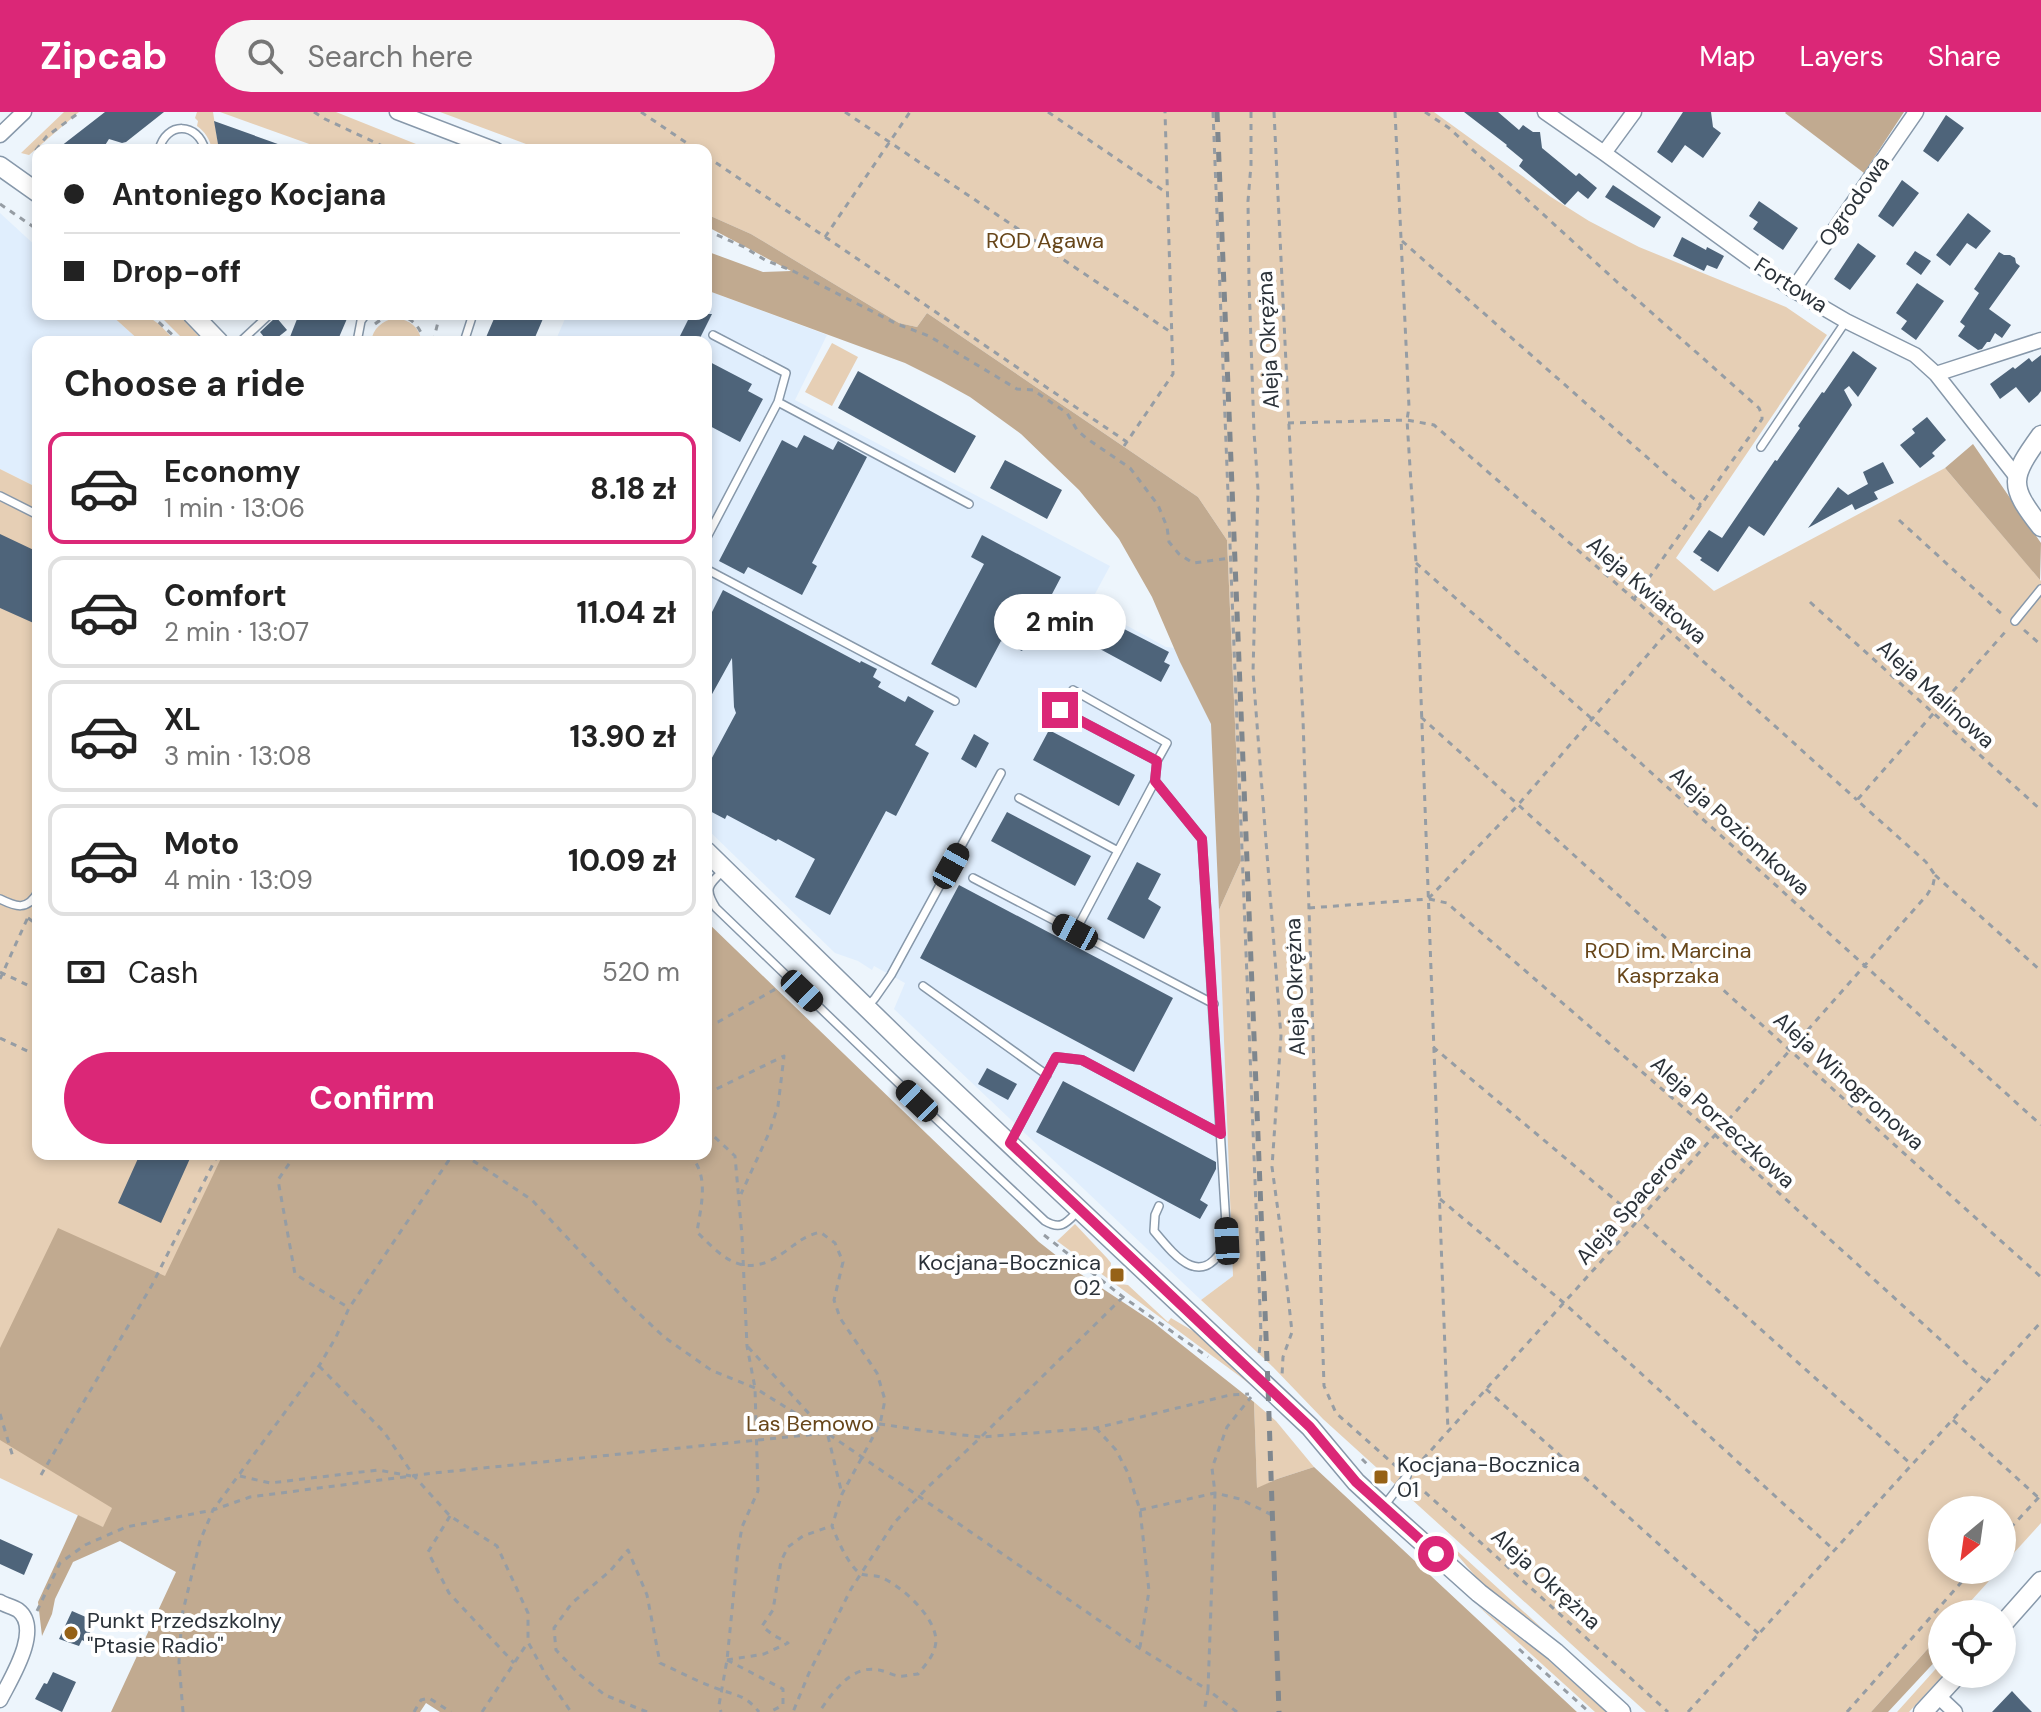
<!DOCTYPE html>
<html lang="en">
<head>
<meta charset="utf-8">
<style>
  :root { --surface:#fff; --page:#f6f6f6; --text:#222; --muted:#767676; --line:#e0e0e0; --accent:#db2777 }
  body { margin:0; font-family:"DM Sans",sans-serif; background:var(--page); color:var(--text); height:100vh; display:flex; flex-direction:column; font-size:30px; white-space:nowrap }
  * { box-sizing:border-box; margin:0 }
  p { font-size:26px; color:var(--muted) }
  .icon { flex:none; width:44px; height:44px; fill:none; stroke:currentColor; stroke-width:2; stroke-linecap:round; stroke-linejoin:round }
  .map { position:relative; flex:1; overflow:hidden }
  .sheet { position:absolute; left:32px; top:224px; width:680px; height:824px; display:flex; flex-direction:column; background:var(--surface); border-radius:16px; box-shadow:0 4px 12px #0003 }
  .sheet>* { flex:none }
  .top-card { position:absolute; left:32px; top:32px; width:680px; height:176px; border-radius:16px; box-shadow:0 4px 12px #0003; display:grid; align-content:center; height:176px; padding:0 32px; background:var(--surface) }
  .needle { width:52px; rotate:209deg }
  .controls { position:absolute; left:1928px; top:1384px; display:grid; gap:16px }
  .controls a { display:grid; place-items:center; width:88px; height:88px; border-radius:50%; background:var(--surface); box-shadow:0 4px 12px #0003; font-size:40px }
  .end { position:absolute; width:36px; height:36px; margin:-18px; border:10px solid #db2777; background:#fff; box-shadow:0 0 0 4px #fff }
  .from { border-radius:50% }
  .bubble { position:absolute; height:56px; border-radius:28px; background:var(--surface); box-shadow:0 4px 12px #0003; font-size:26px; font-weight:700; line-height:56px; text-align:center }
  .car { position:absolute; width:24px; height:48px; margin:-24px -12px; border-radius:10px; box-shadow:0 0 6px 2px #0007; background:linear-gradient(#222 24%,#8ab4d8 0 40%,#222 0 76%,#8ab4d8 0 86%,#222 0) }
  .top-card b { display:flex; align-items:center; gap:28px; height:76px; font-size:30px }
  .top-card b+b { border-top:2px solid var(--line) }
  .top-card i { width:20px; height:20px; background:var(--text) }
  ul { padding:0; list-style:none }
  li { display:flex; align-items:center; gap:24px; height:112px; margin:0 16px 12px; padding:0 16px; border:4px solid var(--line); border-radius:16px }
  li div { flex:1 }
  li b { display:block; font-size:30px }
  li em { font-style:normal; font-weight:700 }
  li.active { border-color:var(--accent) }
  li>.icon { width:72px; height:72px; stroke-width:1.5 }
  h2 { padding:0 32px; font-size:36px; line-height:96px }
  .pay { display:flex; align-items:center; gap:20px; height:88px; padding:0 32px; font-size:30px }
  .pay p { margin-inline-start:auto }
  .primary-button { display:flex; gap:16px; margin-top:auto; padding:16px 32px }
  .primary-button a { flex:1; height:92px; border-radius:48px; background:var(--accent); color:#fff; font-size:32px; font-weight:700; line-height:92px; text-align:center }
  header { display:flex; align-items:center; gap:48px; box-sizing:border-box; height:112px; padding:0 40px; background:var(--accent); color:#fff }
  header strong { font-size:38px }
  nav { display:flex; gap:44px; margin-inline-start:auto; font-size:28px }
  .search { width:560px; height:72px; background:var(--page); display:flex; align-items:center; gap:20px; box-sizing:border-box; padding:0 28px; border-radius:44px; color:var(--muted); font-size:30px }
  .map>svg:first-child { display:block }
</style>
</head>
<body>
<header>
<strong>Zipcab</strong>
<div class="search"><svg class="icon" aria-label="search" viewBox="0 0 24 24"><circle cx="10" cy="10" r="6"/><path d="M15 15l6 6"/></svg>Search here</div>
<nav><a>Map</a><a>Layers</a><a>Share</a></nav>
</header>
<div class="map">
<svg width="2041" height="1600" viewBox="0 0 2041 1600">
  <rect width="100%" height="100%" fill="#edf5fc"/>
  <path fill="#e0eefd" d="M0 101 38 136V202H110L141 230H38V376L0 357Z
    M706 178 827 223 795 288 1110 454 1089 493 1166 535 1175 536 1212 612 1233 1164 1201 1188 894 897 905 871 874 854 872 858 858 849 835 841 706 716V230H555L567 202H706Z"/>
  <path fill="#e6cfb5" d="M64 0H79L29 43 21 41Z
    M197 0H213L219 38H212C210 27 205 20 197 14L198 9 195 6Z
    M220 0H336L431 38H326Z
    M440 0H1434L1551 85 1589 109 1639 135 1786 195 1827 223 1676 446 1714 479 1945 356 2041 469V1411L2002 1454V1398H1942V1458H1999L1959 1502H1942V1521L1871 1600H1646L1323 1307 1273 1255 1201 1188 1233 1164 1219 798 1241 749 1227 428 1198 385 927 201 917 215 899 211 751 122 706 102V38H542Z
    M110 202H145L160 213 176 230H141Z
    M158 202H178L204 230H186Z
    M395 206C411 208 419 215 422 230H371C373 216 382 209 395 206Z
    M832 231 858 245 832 294 805 280Z
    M0 357 38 376V1042H248L181 1230 104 1416 0 1366Z
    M1075 1112 1107 1146 1111 1151 1110 1159 1120 1172 1128 1173 1168 1210 1171 1206 1205 1226 1263 1283 1238 1263 1057 1129Z
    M1254 1290 1276 1309 1314 1355 1277 1367 1257 1377Z
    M1443 1426 1545 1519 1482 1472Z
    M1478 1494 1545 1545 1606 1600H1595Z
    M1942 1550V1562H1944L1909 1600H1897Z"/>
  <path fill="#c1aa90" d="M1786 0H1904L1864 61 1785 1Z
    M706 102 751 122 899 211 917 215 927 201 1198 385 1227 428 1241 749 1219 798 1211 612 1180 550 1152 485 1119 427 1079 378 1021 322 970 285 941 269 905 251 706 178V139L763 160 791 159 706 114Z
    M1973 332 2041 431 2040 468 1945 356Z
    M706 809 1039 1130 1076 1159 1153 1210 1254 1290 1257 1376 1277 1367 1314 1355 1577 1600H440L426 1591 420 1600H111L176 1460 120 1429 73 1450 55 1487 52 1502 42 1524 38 1490 78 1403 103 1415 112 1396 0 1328V1236L58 1116 165 1164 223 1042H706Z
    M1942 1521V1542L1888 1600H1871Z"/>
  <path fill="#4e647a" d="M105 0H164L126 30 122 31 109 27 102 38H56Z
    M1464 0H1498L1519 18 1523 13 1533 20H1540L1542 36 1576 64 1579 61 1597 76 1588 87 1578 79 1565 93 1519 54 1523 48 1506 34 1507 33Z
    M1683 0H1711L1713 15 1721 21 1703 46 1685 33 1672 51 1657 40Z
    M1946 3 1964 16 1938 50 1923 39Z
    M214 9 289 36 288 38H219Z
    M1902 68 1919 81 1893 115 1878 104Z
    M1613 73 1661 105 1654 116 1605 85Z
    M1759 89 1798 116 1783 138 1753 117 1758 110 1749 104Z
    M1968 101 1991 119 1976 137 1967 131 1950 154 1936 143Z
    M1682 125 1706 138 1707 135 1724 144 1717 157 1707 153 1704 159 1673 144Z
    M1858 131 1876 144 1850 178 1834 167Z
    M1915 139 1931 149 1921 163 1906 152Z
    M1999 140 2004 143H2010L2015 146 2016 151 2020 154 1989 197 2011 213 2002 226 1995 221 1990 230H1987L1982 237 1978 238 1958 224 1965 214 1960 210 1979 181 1974 177Z
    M1917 171 1944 189 1916 228 1901 217 1907 209 1896 201Z
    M299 202H349L337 230H288Z
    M496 202H545L533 230H484Z
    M691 202H712L698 230H677Z
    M276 205 287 218 272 230H268L260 220Z
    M1853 239 1877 256 1858 285 1849 274 1844 278 1852 293 1764 424 1749 414 1718 460 1700 448 1702 446 1693 440 1709 418 1722 426 1775 348 1777 349 1800 316 1798 314 1822 280 1824 281Z
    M2041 243V279L2038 283 2029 291 2016 275 2000 287 1990 272 2013 255 2015 257 2029 246 2032 250Z
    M706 248 752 272 748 279 763 287 740 330 706 312Z
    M858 259 976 324 955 361 838 296Z
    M1927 305 1946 328 1932 341 1935 344 1920 356 1900 333 1915 321 1912 317Z
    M804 323 833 338 838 329 867 345 812 451 817 454 802 483 748 455 744 462 719 449 782 328 797 336Z
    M1005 348 1062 378 1047 407 990 376Z
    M1883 350 1894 371 1874 380 1878 387 1855 398 1852 392 1808 416 1838 375 1848 383 1868 372 1863 360Z
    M0 422 38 440V513L0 496Z
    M982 423 1061 465 1022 539 1001 529 976 576 931 552 984 452 971 445Z
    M723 478 860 551 861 549 877 557 873 565 881 570 878 575 905 590 908 584 934 599 915 633 929 641 896 704 886 699 830 803 795 785 815 747 778 727 776 729 727 703 725 707 706 697V657L736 601 734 595 732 546 706 593V512Z
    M1087 498 1169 540 1164 550 1170 553 1161 570 1074 523Z
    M1049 618 1135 663 1119 694 1033 648Z
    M974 622 989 631 976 656 961 647Z
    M1007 700 1091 744 1075 774 991 729Z
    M1137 750 1161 762 1148 787 1161 795 1144 827 1107 807Z
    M959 773 1173 886 1134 960 920 846Z
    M987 956 1017 972 1008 988 978 972Z
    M1063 969 1216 1050V1057L1200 1088 1208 1093 1200 1107 1036 1020Z
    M140 1042H192L161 1111 118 1091Z
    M0 1427 33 1442 24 1463 0 1452Z
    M72 1499 95 1509 86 1530 82 1528 79 1534 59 1527Z
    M53 1560 76 1570 62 1600 35 1587 44 1571 47 1572Z
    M2012 1579 2024 1592 2032 1600H1992Z"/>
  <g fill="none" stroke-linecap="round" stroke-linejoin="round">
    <defs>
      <path id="service" d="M159 38C166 9 198 10 205 38
        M240 230 270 202
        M357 230 361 209 366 202
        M464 230 473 202
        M778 290 969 392
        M1761 335 1846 209
        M0 384 38 403
        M706 427 778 290 786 261 713 223
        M706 457 955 589
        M2015 509 2041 477
        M1073 578 1167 631 1157 649
        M1060 598 1157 649 1155 669 1075 820
        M1155 669 1202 727 1227 1129C1203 1178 1178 1148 1154 1119L1155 1103 1159 1094
        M1019 686 1118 739
        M723 759C708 773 704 777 716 796L917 989 1045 1109C1062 1119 1067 1110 1079 1098
        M973 766 1214 892
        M0 787C16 795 27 799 38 780
        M923 874 1047 963
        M868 894 875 886 891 863 1001 661
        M1011 1029 1056 945 1082 948 1221 1022
        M1384 1394 1407 1364"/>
      <path id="minor" d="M397 0 496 38
        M1545 0 1604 41 1793 178 1846 209 1915 243 1936 262 2016 364
        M0 23 24 0
        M1604 41 1634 0
        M1793 178 1916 0
        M1936 262 2041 228
        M0 1490C5 1493 13 1495 18 1498 43 1517 10 1568 0 1588
        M1938 1584 1955 1600"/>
      <path id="tertiary" d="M0 54 38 81
        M192 202 219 230
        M2041 323C2010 366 2008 373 2041 415
        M706 739 908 936 1310 1315 1356 1370 1383 1395 1479 1481 1555 1540 1621 1600
        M2002 1513 2041 1469
        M1923 1600 1958 1562"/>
    </defs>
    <use href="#service" stroke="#8798aa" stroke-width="10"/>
    <use href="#minor" stroke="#8798aa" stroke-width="17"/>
    <use href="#tertiary" stroke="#8798aa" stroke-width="21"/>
    <path stroke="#969da4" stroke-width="3" stroke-dasharray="6 6" stroke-linecap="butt" d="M314 0 325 7 391 38
      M641 0 697 38
      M845 0 1172 221
      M1048 0 1167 81
      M1213 0 1261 1222 1259 1243
      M1251 0V53L1248 89 1249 169 1254 320 1258 377 1253 560 1281 924 1272 1055 1281 1121 1292 1220 1283 1245 1282 1264
      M1274 0 1303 607 1324 1274 1336 1301 1398 1356
      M1395 0 1409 295 1407 308 1416 450 1448 1319
      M1425 0 1449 16 1616 169 1759 296 1762 303V307L1634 487
      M706 44 1127 330
      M38 50 36 38 47 24 80 0
      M0 92 38 118
      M706 118 744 135 765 148 793 159 897 212 929 224 1017 277 1033 278 1067 301 1077 318 1086 326 1130 356 1158 393 1167 415 1169 430 1179 442 1193 451 1231 446
      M825 125 910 0
      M1402 129 1701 393
      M150 202 180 230
      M375 212C395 195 419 205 424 230
      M433 230 440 202
      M1288 311 1407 308 1434 313 1634 487 1857 688
      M1124 334 1173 262 1165 0
      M1899 408 2005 505
      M1416 451 1592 607 2041 1013
      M1810 490 2041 698
      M2024 518 2041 533
      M1421 605 2041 1165
      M1935 763 2041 859
      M1429 787 1447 791 1715 1023 1987 1270
      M1309 796 1428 787 1518 693 1669 518
      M28 806 38 813
      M0 860 38 878
      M0 867 28 805
      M706 913 718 910 779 875
      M0 926 38 944
      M1433 935 1639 1108 1912 1353
      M706 982 784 944 778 994 769 1021 741 1082
      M706 1017 735 1044 742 1124 747 1234 755 1276 758 1379 742 1415 738 1439 727 1548 719 1593 721 1600
      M290 1042 293 1046 278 1068 295 1162 349 1196
      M463 1042 532 1088 630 1193 664 1225 711 1258 755 1276 827 1321 880 1312 927 1319 981 1325 928 1375 894 1411 851 1477 809 1561 793 1600
      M689 1042C710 1063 701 1093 697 1120 724 1147 744 1168 783 1141 799 1130 800 1126 820 1120L835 1131 843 1150 834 1188 840 1206 877 1261 885 1288 880 1312 842 1382 832 1414C837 1427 849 1455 861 1462 866 1464 875 1463 880 1465 901 1473 936 1505 936 1529 935 1543 926 1552 918 1562 912 1562 904 1565 898 1564 892 1563 885 1559 879 1558 852 1552 833 1580 819 1600
      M1440 1087 1564 1191 1834 1438
      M1044 1123 1123 1185 1208 1245
      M1123 1185 981 1325 1096 1316 1230 1283 1249 1282
      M748 1235 824 1318
      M319 1254 384 1320 414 1364 450 1404 497 1434 528 1501V1530L547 1565 571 1600
      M1486 1277 1759 1522
      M0 1302 13 1345
      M1953 1308 2041 1388
      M1096 1316 1116 1338 1128 1361 1140 1398 1149 1479 1140 1535
      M828 1324 842 1382
      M1362 1347 1370 1355
      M1415 1356 1715 1023 1927 783 1933 773 1935 763 1926 750 1857 688 2006 519
      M41 1363 152 1173 218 1042
      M240 1364 270 1371 378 1358 411 1364
      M1416 1372 1668 1600
      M1140 1398 1215 1381 1240 1387 1272 1403
      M450 1404 428 1440 449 1481 514 1551
      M2002 1425 2041 1383
      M37 1499 60 1451 85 1433 126 1415 213 1398 250 1385 434 1361 827 1321 1139 1536 1208 1578 1204 1600
      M1519 1537 1589 1600
      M727 1548 764 1542 788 1531 773 1523 762 1514 773 1498 781 1449 788 1435 803 1424 831 1414
      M727 1548 783 1577V1593L770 1600
      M183 1600 179 1550 182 1503 200 1429 213 1398 319 1254 336 1225 349 1196 453 1042
      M414 1600 421 1588 429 1586 451 1600
      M482 1600 528 1530
      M647 1600 605 1583 580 1563 556 1538 554 1516 572 1491 610 1459 628 1438 647 1483 660 1551C680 1560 700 1571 721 1578 739 1584 746 1584 759 1600
      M1237 1600 1208 1578 1215 1381 1212 1356 1227 1315 1251 1285
      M1688 1600 2041 1210
      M1847 1600 1972 1458"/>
    <use href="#service" stroke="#fff" stroke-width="7"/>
    <use href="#minor" stroke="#fff" stroke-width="14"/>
    <use href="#tertiary" stroke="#fff" stroke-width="18"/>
    <path stroke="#7f878e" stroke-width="5" stroke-dasharray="10 10" stroke-linecap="butt" d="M1217 0 1268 1274 1279 1600"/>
  </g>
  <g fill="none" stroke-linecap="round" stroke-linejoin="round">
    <path stroke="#db2777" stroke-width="10" d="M1060 598 1157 649 1155 669 1202 727 1221 1022 1082 948 1056 945 1010 1031 1310 1315 1356 1370 1436 1442"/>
  </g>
  <g fill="#966217" stroke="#fff" stroke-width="3">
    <rect x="1109" y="1155" width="16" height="16" rx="4"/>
    <rect x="1373" y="1357" width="16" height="16" rx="4"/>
    <circle cx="71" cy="1521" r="8"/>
  </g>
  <g text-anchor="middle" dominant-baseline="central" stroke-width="8" stroke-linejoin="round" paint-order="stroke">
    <g font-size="22" fill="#2b3239" stroke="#fff">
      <text transform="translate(1854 89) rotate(-55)">Ogrodowa</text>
      <text transform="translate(1791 173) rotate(33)">Fortowa</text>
      <text transform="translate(1268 228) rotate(-93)">Aleja Okrężna</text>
      <text transform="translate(1647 478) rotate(41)">Aleja Kwiatowa</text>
      <text transform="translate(1936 582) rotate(42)">Aleja Malinowa</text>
      <text transform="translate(1740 719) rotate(42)">Aleja Poziomkowa</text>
      <text transform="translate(1295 875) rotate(-92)">Aleja Okrężna</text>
      <text transform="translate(1849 969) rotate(42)">Aleja Winogronowa</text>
      <text transform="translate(1723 1010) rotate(42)">Aleja Porzeczkowa</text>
      <text transform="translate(1636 1087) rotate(-48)">Aleja Spacerowa</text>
      <text transform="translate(1546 1467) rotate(42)">Aleja Okrężna</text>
    </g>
    <g font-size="22" fill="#67461a" stroke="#fff">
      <text x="1045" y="128">ROD Agawa</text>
      <text x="1668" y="838">ROD im. Marcina<tspan x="1668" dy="25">Kasprzaka</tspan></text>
      <text x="810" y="1311">Las Bemowo</text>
    </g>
    <g font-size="22" fill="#2b3239" stroke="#fff" text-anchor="start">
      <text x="1101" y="1150" text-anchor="end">Kocjana-Bocznica<tspan x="1101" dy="25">02</tspan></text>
      <text x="1397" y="1352">Kocjana-Bocznica<tspan x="1397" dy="25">01</tspan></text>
      <text x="87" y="1508">Punkt Przedszkolny<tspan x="87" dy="25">"Ptasie Radio"</tspan></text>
    </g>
  </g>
</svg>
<div class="controls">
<a><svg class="needle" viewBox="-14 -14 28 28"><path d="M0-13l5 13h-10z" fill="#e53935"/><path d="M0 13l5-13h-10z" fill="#767676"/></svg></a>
<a><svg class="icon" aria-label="locate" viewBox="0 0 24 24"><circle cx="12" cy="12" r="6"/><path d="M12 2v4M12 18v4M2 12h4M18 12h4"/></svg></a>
</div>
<i class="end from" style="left:1436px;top:1442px"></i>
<i class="end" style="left:1060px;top:598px"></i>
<div class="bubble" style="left:994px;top:482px;width:132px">2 min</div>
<i class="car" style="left:951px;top:754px;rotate:29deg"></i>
<i class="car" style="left:1075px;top:820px;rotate:298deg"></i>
<i class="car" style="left:802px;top:879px;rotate:134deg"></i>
<i class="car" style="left:917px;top:989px;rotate:314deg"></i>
<i class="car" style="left:1227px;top:1129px;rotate:357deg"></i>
<div class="top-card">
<b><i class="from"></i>Antoniego Kocjana</b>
<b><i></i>Drop-off</b>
</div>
<section class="sheet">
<h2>Choose a ride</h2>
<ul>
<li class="active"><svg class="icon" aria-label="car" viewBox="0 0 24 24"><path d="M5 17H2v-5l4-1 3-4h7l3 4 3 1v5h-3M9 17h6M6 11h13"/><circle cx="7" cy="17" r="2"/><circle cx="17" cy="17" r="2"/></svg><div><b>Economy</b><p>1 min · 13:06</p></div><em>8.18 zł</em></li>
<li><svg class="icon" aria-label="car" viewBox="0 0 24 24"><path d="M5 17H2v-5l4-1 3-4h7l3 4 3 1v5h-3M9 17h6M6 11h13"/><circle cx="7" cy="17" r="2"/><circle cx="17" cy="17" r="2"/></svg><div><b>Comfort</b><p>2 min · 13:07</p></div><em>11.04 zł</em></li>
<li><svg class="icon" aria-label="car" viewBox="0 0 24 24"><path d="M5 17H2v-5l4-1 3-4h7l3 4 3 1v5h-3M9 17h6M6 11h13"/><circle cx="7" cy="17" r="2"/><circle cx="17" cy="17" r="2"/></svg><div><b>XL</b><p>3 min · 13:08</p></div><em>13.90 zł</em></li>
<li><svg class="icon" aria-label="car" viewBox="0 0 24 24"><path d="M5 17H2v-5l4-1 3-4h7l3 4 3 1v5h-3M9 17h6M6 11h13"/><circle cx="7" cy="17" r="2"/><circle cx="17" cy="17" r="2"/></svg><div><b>Moto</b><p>4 min · 13:09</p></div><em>10.09 zł</em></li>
</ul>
<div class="pay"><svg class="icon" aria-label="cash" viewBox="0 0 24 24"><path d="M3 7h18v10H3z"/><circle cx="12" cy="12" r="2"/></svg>Cash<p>520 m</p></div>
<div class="primary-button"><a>Confirm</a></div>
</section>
</div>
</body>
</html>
